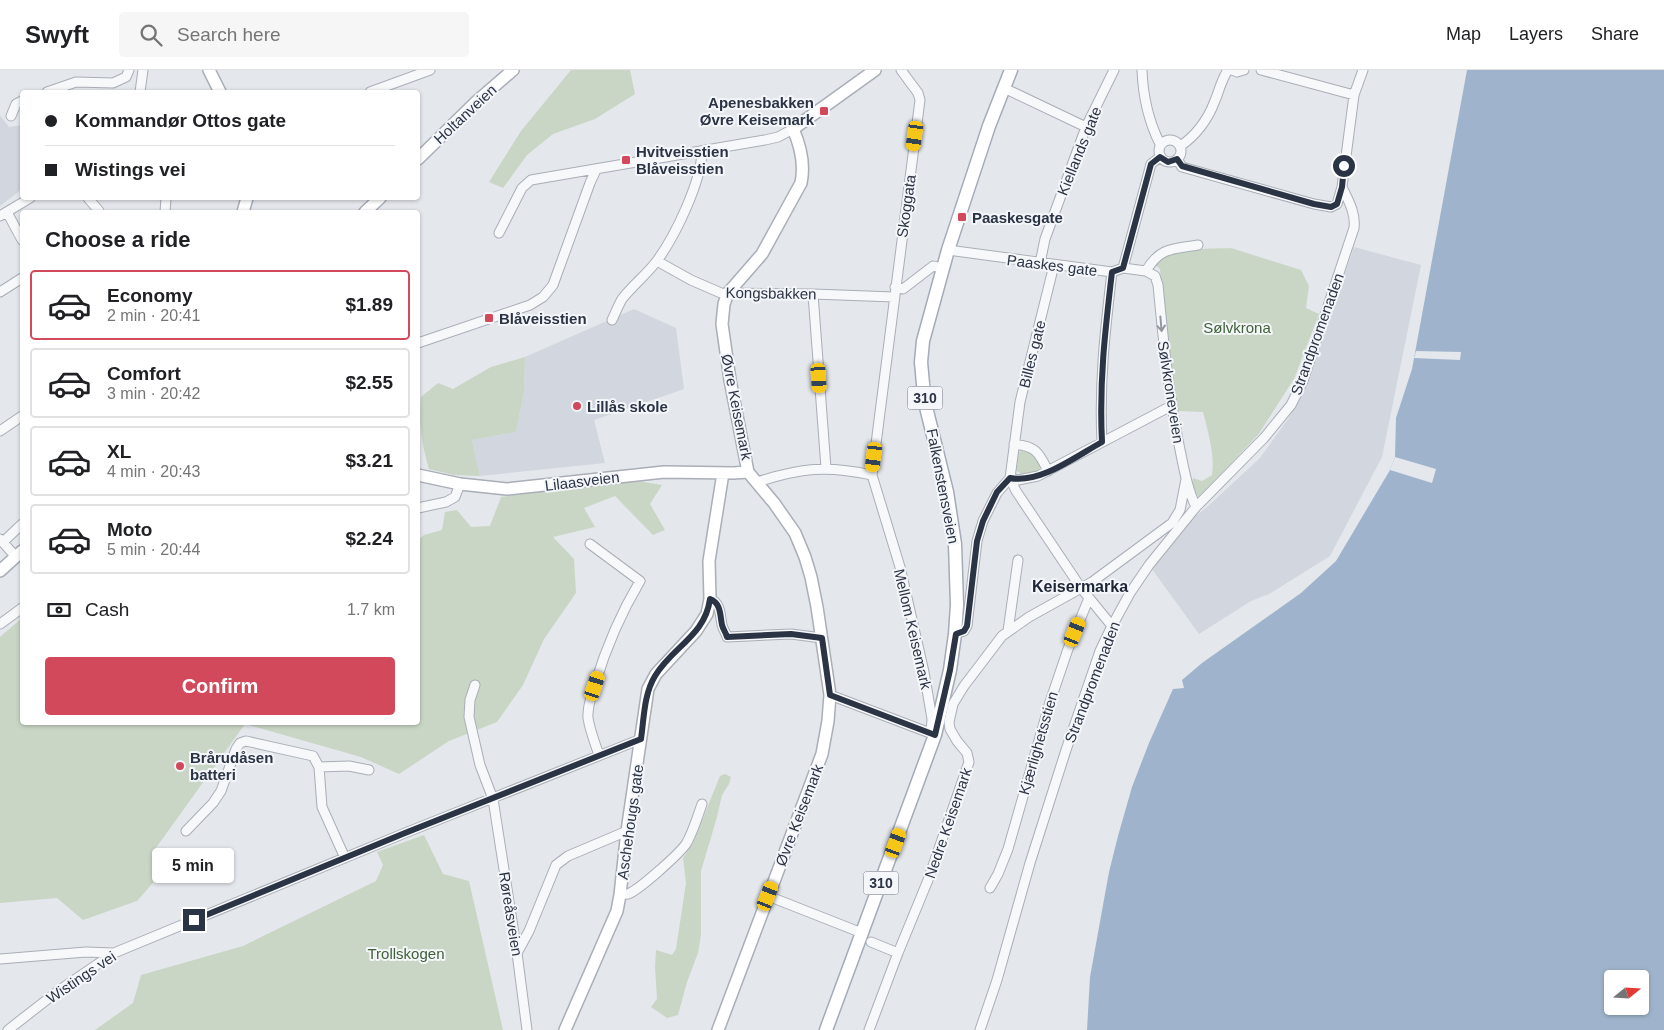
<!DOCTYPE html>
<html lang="en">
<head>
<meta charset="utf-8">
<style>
  :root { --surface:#fff; --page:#f6f6f6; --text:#202124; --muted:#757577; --line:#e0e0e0; --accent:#d1495b }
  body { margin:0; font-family:Helvetica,sans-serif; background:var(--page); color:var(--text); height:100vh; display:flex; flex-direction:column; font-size:19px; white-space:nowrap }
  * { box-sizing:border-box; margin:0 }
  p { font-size:16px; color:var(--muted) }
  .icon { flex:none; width:28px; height:28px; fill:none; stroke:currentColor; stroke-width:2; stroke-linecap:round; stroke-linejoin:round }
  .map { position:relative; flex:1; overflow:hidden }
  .details { position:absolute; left:20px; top:140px; width:400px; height:515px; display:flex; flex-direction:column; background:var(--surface); border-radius:5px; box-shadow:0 1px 4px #0004 }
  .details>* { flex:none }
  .hud { position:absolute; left:20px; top:20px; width:400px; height:110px; border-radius:5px; box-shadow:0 1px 4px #0004; display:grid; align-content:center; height:110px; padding:0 25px; background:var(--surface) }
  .needle { width:32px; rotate:72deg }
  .controls { position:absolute; left:1604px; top:900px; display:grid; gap:10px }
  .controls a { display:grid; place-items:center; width:45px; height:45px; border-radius:5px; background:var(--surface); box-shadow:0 1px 4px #0004; font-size:25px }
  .end { position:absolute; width:22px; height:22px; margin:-11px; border:6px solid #2b3445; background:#fff; box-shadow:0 0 0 2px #fff }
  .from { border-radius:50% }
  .bubble { position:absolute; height:35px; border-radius:5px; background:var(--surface); box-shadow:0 1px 4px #0004; font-size:16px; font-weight:800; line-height:35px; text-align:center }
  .car { position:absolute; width:15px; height:30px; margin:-15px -8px; border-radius:6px; box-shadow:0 0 4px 1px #0007; background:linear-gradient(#f5c518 24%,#345 0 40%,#f5c518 0 76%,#345 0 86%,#f5c518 0) }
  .hud b { display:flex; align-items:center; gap:18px; height:48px; font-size:19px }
  .hud b+b { border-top:1px solid var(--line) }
  .hud i { width:12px; height:12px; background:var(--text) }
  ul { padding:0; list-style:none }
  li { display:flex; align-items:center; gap:15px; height:70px; margin:0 10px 8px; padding:0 15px; border:2px solid var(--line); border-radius:5px }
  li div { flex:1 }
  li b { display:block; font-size:19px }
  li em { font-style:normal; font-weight:800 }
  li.selected { border-color:var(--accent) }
  li>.icon { width:45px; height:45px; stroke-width:1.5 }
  h2 { padding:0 25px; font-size:22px; line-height:60px }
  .pay { display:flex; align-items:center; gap:12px; height:55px; padding:0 25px; font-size:19px }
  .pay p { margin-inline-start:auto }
  .button { display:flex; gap:10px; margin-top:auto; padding:10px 25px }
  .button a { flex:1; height:58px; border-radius:5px; background:var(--accent); color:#fff; font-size:20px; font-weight:800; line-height:58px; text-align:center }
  header { display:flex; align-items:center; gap:30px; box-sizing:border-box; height:70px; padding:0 25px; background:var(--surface); border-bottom:1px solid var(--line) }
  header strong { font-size:24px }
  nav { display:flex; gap:28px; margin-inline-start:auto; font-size:18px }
  .search { width:350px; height:45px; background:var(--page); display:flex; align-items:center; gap:12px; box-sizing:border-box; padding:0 18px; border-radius:5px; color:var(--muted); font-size:19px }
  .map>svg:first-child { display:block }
</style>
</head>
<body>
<header>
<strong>Swyft</strong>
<div class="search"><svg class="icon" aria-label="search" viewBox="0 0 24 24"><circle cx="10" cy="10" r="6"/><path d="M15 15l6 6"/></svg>Search here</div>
<nav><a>Map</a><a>Layers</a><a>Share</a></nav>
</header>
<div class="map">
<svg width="1664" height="960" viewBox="0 0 1664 960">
  <rect width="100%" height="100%" fill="#e4e7ec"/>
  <path fill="#d2d6de" d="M0 45 9 57 22 55V119L0 136Z
    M1354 177 1421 195 1382 387 1330 486 1269 524 1251 531 1199 564 1149 495 1177 461 1206 438 1260 388 1288 349 1308 314Z
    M634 239 676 258 684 319 594 350 605 393 480 406 472 370 516 362 524 322 525 287Z"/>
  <path fill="#c9d6c5" d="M571 0H630L635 24 595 49 553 64 527 85 503 118 489 112 521 61Z
    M1231 178 1301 200 1309 216 1306 238 1319 244 1294 309 1258 365 1199 427 1197 425 1192 413 1193 408 1202 411 1212 405C1215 385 1208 362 1203 342L1178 341 1166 268 1160 199 1154 193C1170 177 1209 179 1231 178Z
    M525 287 524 322 516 362 472 370 480 406 454 405 429 399C421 371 419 355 421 327L438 313 453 319 491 297Z
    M1024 379H1030L1041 395C1039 405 1022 408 1016 400L1018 384 1021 380Z
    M631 410 662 415 650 434 665 460 653 465 615 426 584 438 595 457 553 467 574 489 576 523 544 569 523 615 497 652 449 671 399 704 361 687 245 654 153 782 158 807 137 831 83 850 57 828 0 833V567L22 548V591L20 596 22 608V652H418V470L424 465 442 460 445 442 457 440 471 457 490 456 501 427 568 417Z
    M725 704 731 707 729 714 722 725 717 747 701 801V865L698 883 687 912 678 945 667 948 651 937 657 929 655 897 656 880 672 885 676 879 686 813 683 788 693 773 720 706Z
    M424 765 443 804 469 811 503 960H95L133 933 141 905 243 876 376 811 383 795 377 782Z"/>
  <path fill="#9fb4cc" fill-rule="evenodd" d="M1467 0H1664V960H1087L1090 907 1109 802 1118 766 1132 717 1149 673 1173 619 1184 618 1182 610 1202 593 1301 523 1336 491 1390 400 1395 387 1396 348 1412 299ZM1612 909H1640V936H1612Z"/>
  <path fill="#e4e7ec" d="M1416 281 1461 282 1460 290 1414 288Z
    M1395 387 1436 399 1432 413 1390 400Z"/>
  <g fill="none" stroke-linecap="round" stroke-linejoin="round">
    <defs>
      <path id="street" d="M1142 0C1143 27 1148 50 1160 74
        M1232 0 1237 2 1244 0
        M1261 0 1354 25
        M1004 18 1086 57
        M47 22 76 12 113 13 126 7 129 0
        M140 22 143 0
        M370 22 430 0
        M11 46 16 34 22 31
        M1159 81a11 11 0 1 1 22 0a11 11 0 1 1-22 0Z
        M1180 76C1195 67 1208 49 1214 33 1219 22 1221 10 1228 0
        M1177 89 1182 97 1314 134 1331 137 1337 134 1342 117 1354 25 1363 0
        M88 128 99 141
        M7 142 22 170
        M165 142 166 128
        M0 146 30 128
        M499 163 522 118 531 110 765 70 778 67 793 59
        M948 180 1112 202 1123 198 1146 201 1155 206 1158 215C1163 267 1168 319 1178 370 1183 393 1186 416 1196 437
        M657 191 691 210 721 223 813 224 894 227
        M1040 193 1045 169 1086 57 1114 0
        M1123 198 1151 94 1160 87
        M1146 201C1160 177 1173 179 1198 175
        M895 217 903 219 933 196 942 198
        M0 222 22 208
        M813 224 826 398
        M612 250C615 244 618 236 622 229 632 216 646 205 656 192 675 167 701 112 702 82
        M418 273 530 235 543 227 553 215 590 113 596 100
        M0 361 22 346
        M1102 372C1099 314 1105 261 1112 202
        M1014 374C1036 376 1039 383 1048 401
        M872 405 920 30 918 23 901 0
        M1010 408 1016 421 1081 518 1112 556
        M1010 408 1018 410 1038 406 1171 336
        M757 412C801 398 826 395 872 405L900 497 924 602 932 649 931 661
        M418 438 446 432 455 427 460 414
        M0 469 16 487
        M3 472 22 454
        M590 474 640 511C621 543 606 578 595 614 592 625 587 636 588 648 590 661 595 673 599 685
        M710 529C721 533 720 545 722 555 723 559 726 563 727 567L791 564 822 568
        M0 554 22 538
        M1008 561 1018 490
        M955 564 964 561 967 556 977 471 983 451 997 423 1010 408 1020 332 1054 195
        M475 615 470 630 469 647 480 695 493 729 517 883 527 960
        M830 625 930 663
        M319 697 349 696 369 700
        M186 761 213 733 221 721 236 679 240 673 246 671 313 686 319 697 322 737 345 788
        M990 818 998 804 1008 779 1050 632 1068 579 1089 528
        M620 825C621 825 627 824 628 824 639 820 679 784 686 774 693 762 697 748 702 734
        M768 826 862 863
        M871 872 898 883
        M517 883 529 861 556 795 568 786 627 761
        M0 889 86 882 113 883
        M8 960 58 921 114 883 405 763 641 669
        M869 960 898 883 928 810 969 692 967 683 957 671 950 659 949 652 953 634 964 616 1002 566 1029 547 1092 512 1172 453 1180 440 1186 409
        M980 960 997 910 1030 793 1066 680 1100 581 1112 556 1130 523 1149 495 1196 437 1264 368 1291 335 1303 311 1354 158C1356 143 1348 130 1342 117"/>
      <path id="secondary" d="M209 0 220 22
        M418 89 476 32 513 0
        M243 142 247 128
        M365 142 380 128
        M418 405 460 414 507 419 664 402 733 403 748 402
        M0 501 22 481
        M565 960 617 841 620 825 627 761 648 619 656 604 696 561 707 544 710 529 709 491 723 403
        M718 960 822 684 828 651 830 625 817 537 811 507 805 487 795 463 774 433 748 402 730 310 722 254 724 234 728 223 762 184 801 113C805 94 801 77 793 59L875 0"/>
      <path id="primary" d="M826 960 935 665 950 600 955 564 957 535 955 474 947 422 926 337 923 314 921 292 923 271 948 180 989 56 1011 0"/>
    </defs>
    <use href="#street" stroke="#a9aeb7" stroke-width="11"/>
    <use href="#secondary" stroke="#a9aeb7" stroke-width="14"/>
    <use href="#primary" stroke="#a3abb8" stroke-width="15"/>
    <use href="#street" stroke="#f7f8fa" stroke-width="9"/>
    <use href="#secondary" stroke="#fff" stroke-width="11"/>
    <use href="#primary" stroke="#fff" stroke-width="12"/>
  </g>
  <defs><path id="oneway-shaft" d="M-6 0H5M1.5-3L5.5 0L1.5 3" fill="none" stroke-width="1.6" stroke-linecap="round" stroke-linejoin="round" transform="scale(1.25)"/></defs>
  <use stroke="#9196a0" href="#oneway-shaft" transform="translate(1161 254) rotate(85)"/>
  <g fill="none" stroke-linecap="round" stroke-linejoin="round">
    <path stroke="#2b3445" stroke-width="6" d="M194 850 405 763 641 669C644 648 644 624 655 606 672 577 705 566 710 529 721 533 720 545 722 555 723 559 726 563 727 567L791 564 822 568 830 625 935 665 950 600 956 564 964 561 967 556 977 471 983 451 997 422 1010 408C1040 414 1075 387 1102 372 1099 313 1105 261 1112 202L1123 198 1151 94 1160 87 1168 92 1177 89 1182 96 1314 134 1331 137 1337 134 1342 117 1344 96"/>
  </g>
  <g fill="#d1495b" stroke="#f4f6f9" stroke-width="2">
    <rect x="819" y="36" width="10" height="10" rx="2.5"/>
    <rect x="621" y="85" width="10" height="10" rx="2.5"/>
    <rect x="957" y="142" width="10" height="10" rx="2.5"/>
    <rect x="484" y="243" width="10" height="10" rx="2.5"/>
    <circle cx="577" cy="336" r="5"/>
    <circle cx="180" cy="696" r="5"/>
  </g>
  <g text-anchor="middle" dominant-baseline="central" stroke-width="4" stroke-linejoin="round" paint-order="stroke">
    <g fill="#f4f6f9" stroke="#676e7b" stroke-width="1">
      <rect x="907.5" y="316.5" width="35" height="23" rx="4"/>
      <rect x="863.5" y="801.5" width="35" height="23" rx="4"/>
    </g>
    <g font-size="14" font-weight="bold" fill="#2b3445">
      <text x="925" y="328">310</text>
      <text x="881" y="813">310</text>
    </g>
    <g font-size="15" font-weight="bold" fill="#2b3445" stroke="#f4f6f9" text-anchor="start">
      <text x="814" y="32" text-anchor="end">Apenesbakken<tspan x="814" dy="17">Øvre Keisemark</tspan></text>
      <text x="636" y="81">Hvitveisstien<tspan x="636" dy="17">Blåveisstien</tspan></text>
      <text x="972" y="147">Paaskesgate</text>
      <text x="499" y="248">Blåveisstien</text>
      <text x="587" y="336">Lillås skole</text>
      <text x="190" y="687">Brårudåsen<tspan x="190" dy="17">batteri</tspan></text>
    </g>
    <g font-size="15" fill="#2b3445" stroke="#f4f6f9">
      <text transform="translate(465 44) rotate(-43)">Holtanveien</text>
      <text transform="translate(1079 81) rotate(-68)">Kiellands gate</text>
      <text transform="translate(906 136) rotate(-82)">Skoggata</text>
      <text transform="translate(1052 195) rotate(7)">Paaskes gate</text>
      <text transform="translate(771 223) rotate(1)">Kongsbakken</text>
      <text transform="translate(1317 264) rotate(-70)">Strandpromenaden</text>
      <text transform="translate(1032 284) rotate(-76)">Billes gate</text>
      <text transform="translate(1171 322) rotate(81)">Sølvkroneveien</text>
      <text transform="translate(737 337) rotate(79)">Øvre Keisemark</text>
      <text transform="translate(582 411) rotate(-7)">Lilaasveien</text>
      <text transform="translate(943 416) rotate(79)">Falkenstensveien</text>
      <text transform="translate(913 559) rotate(77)">Mellom Keisemark</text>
      <text transform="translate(1092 612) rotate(-69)">Strandpromenaden</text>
      <text transform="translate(1038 673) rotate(-74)">Kjærlighetsstien</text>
      <text transform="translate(799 745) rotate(-69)">Øvre Keisemark</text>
      <text transform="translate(630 752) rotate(-82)">Aschehougs gate</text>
      <text transform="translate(948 753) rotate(-71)">Nedre Keisemark</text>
      <text transform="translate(511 844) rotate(81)">Røreåsveien</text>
      <text transform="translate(81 907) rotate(-34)">Wistings vei</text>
    </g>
    <g font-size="15" fill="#3f6138" stroke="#f4f6f9">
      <text x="1237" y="257">Sølvkrona</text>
      <text x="406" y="883">Trollskogen</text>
    </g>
    <g font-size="16" font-weight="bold" fill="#1d2536" stroke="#f4f6f9">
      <text x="1080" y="516">Keisermarka</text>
    </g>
  </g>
</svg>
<div class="controls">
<a><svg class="needle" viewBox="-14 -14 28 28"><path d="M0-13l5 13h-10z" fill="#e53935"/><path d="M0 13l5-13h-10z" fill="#757577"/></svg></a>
</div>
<i class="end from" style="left:1344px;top:96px"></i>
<i class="end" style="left:194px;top:850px"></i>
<div class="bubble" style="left:152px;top:778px;width:82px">5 min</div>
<i class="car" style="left:915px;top:66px;rotate:188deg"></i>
<i class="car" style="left:819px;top:308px;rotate:176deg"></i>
<i class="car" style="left:874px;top:387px;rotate:187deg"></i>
<i class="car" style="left:1075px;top:562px;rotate:22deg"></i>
<i class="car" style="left:595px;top:616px;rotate:18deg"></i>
<i class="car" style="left:896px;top:773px;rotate:20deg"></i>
<i class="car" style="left:768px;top:826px;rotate:21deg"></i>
<div class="hud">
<b><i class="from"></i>Kommandør Ottos gate</b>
<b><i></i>Wistings vei</b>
</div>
<section class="details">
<h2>Choose a ride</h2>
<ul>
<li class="selected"><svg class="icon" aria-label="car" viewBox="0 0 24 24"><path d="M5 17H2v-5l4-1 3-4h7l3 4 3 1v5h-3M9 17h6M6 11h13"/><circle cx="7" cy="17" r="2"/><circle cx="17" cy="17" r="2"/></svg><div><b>Economy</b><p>2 min · 20:41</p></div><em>$1.89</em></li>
<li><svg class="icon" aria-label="car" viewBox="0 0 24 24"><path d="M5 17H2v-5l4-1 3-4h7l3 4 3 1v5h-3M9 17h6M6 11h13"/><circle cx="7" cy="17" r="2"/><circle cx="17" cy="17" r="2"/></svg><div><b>Comfort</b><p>3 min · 20:42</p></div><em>$2.55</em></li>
<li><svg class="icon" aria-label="car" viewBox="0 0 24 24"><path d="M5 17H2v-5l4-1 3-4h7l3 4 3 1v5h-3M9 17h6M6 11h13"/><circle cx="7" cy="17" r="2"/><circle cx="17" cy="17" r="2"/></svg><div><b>XL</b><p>4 min · 20:43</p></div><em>$3.21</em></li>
<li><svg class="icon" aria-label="car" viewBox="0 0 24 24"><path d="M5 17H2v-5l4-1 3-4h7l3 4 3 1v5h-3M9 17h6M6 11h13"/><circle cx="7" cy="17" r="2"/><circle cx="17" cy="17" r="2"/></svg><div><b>Moto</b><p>5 min · 20:44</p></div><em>$2.24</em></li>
</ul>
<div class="pay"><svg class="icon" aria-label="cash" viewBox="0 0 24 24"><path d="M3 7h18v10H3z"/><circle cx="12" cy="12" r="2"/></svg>Cash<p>1.7 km</p></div>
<div class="button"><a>Confirm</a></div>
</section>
</div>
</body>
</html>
